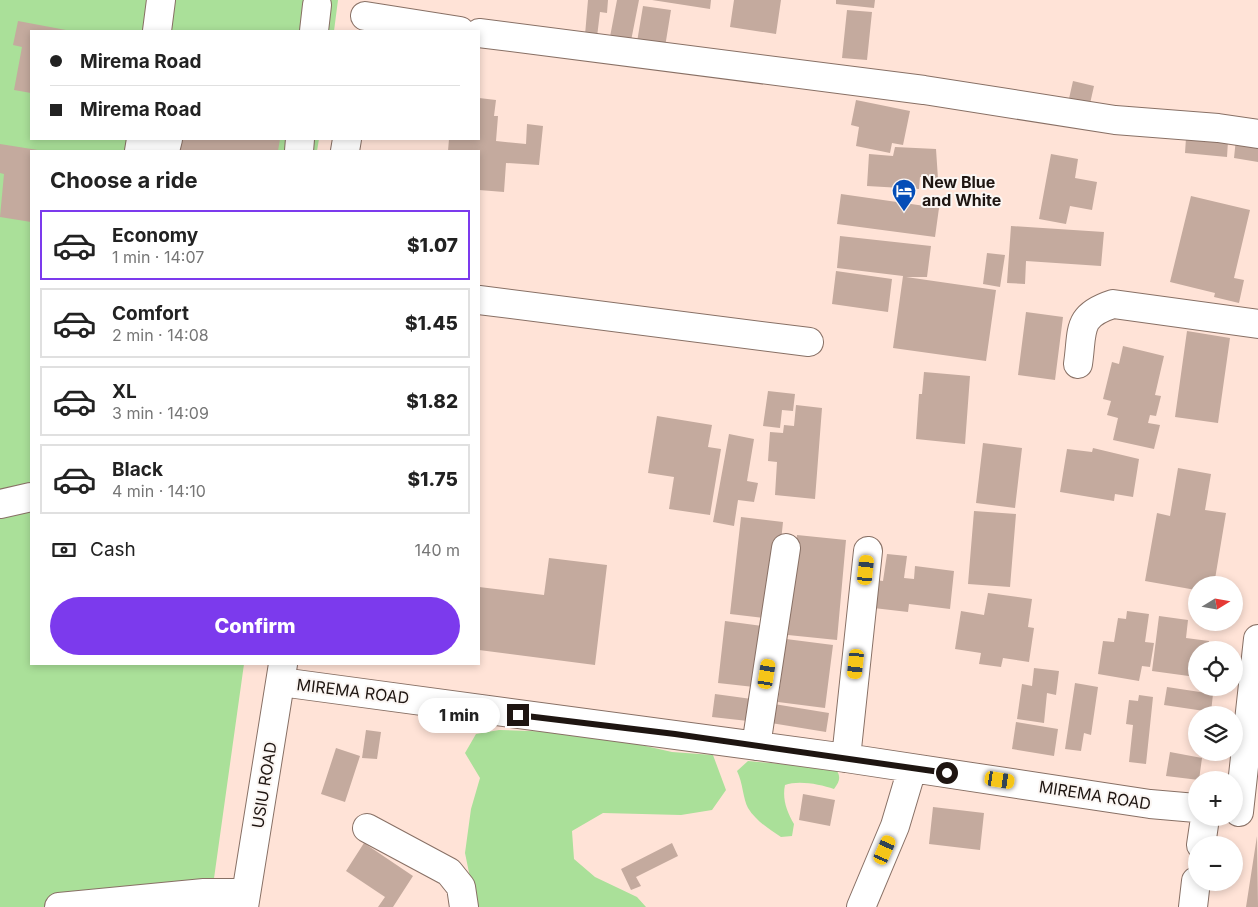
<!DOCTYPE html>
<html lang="en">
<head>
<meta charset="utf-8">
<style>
  :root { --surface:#fff; --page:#f6f6f6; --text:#222; --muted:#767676; --line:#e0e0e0; --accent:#7c3aed }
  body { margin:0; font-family:Inter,sans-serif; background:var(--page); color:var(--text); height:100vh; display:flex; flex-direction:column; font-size:19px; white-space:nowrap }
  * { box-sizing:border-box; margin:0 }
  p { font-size:16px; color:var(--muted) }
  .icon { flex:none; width:28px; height:28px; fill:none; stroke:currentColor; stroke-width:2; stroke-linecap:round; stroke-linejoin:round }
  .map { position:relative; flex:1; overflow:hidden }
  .drawer { position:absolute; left:30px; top:150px; width:450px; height:515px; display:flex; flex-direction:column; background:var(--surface); border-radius:0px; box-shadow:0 2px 8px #0003 }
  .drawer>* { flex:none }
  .guide { position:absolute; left:30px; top:30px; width:450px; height:110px; border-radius:0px; box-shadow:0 2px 8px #0003; display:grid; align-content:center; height:110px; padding:0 20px; background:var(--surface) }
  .needle { width:32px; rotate:79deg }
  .buttons { position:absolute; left:1188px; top:576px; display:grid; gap:10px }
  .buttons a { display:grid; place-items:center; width:55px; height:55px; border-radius:50%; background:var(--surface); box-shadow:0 2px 8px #0003; font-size:25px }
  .end { position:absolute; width:22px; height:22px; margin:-11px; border:6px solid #1e1511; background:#fff; box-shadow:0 0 0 2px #fff }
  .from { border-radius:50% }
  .bubble { position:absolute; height:35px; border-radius:18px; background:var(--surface); box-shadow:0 2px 8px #0003; font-size:16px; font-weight:800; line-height:35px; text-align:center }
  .car { position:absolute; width:15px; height:30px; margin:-15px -8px; border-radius:6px; box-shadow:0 0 4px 1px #0007; background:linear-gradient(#f5c518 24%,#345 0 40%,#f5c518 0 76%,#345 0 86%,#f5c518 0) }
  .guide b { display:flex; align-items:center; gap:18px; height:48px; font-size:19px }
  .guide b+b { border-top:1px solid var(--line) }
  .guide i { width:12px; height:12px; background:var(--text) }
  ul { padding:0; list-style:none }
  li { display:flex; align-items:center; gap:15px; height:70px; margin:0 10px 8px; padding:0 10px; border:2px solid var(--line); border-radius:0px }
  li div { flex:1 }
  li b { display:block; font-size:19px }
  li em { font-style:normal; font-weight:800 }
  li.on { border-color:var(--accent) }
  li>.icon { width:45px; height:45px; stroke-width:1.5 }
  h2 { padding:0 20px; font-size:22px; line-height:60px }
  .pay { display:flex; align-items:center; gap:12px; height:55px; padding:0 20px; font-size:19px }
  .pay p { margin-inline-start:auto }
  .action { display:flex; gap:10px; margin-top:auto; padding:10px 20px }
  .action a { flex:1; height:58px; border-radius:30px; background:var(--accent); color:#fff; font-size:20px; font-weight:800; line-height:58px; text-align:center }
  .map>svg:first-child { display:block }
</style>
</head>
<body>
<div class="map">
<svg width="1258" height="907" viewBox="0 0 1258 907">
  <rect width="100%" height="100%" fill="#ffe3d7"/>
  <path fill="#aae099" d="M0 0H338L334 31H31V139H319L317 151H31V664H244L210 907H0Z
    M499 730 558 732 628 742 672 752 713 755 726 790 712 810 681 815 603 813 572 831 574 859 595 877 637 897 646 907H463L474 897 465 853 471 809 480 778 465 753 476 734Z
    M748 761 836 769C841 777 840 781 834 789 820 784 798 780 785 785 782 799 787 812 794 824L792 836 781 837C769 829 756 821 748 808 743 799 743 783 737 771Z"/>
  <path fill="#c4aa9e" d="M588 0H608L607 13 600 12 597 37 585 35Z
    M617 0H639L630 46 609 42Z
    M652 0H711L710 9Z
    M734 0H781L776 34 730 27Z
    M836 0H875L874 8 836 4Z
    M643 6 671 10 665 47 637 42Z
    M847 10 872 12 867 60 842 58Z
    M18 21 66 30 31 31V93L14 90 22 47 13 45Z
    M1073 81 1094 86 1089 108 1068 103Z
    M479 98 496 100 494 116H498L496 141 526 144 527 124 543 126 539 165 506 163 504 192 479 190V151H448L449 139H479Z
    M856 100 910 111 903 145 892 143 890 153 856 146 859 127 851 125Z
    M1186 138 1228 141 1227 157 1185 153Z
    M181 139H280L278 151H179Z
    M1236 139 1258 142V162L1234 158Z
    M0 144 38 150 31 151V222L0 217 4 174 0 173Z
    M895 147 936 149 938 179 920 177 919 189 867 186 869 154 893 156Z
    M1051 154 1078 159 1075 178 1097 182 1092 210 1070 206 1066 224 1039 219Z
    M841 194 939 208 935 237 837 224Z
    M1191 196 1250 210 1234 278 1244 280 1239 303 1214 297 1215 293 1170 282Z
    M1011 226 1104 232 1101 266 1026 261 1025 284 1007 283Z
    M840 236 931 246 927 277H906L996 290 986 361 893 348 903 276 837 268Z
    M987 253 1005 255 1000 287 983 284Z
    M836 271 892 279 888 312 832 304Z
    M1026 312 1063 317 1055 380 1018 375Z
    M1187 331 1230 338 1218 423 1175 417Z
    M1123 346 1164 356 1155 395 1161 396 1156 416 1150 415 1148 423 1160 425 1154 449 1113 440 1118 418 1107 415 1111 401 1103 399 1112 362 1119 364Z
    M924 372 970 376 965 444 916 439 919 394H922Z
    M768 391 795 394 793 411 782 410 780 428 763 426Z
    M796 405 822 408 815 499 775 495 777 462 768 461 770 432 783 433 784 425 794 426Z
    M657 416 712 425 708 447 721 449 710 515 669 509 674 477 648 473Z
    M729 434 754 439 747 481 758 483 754 502 738 500 734 526 713 522Z
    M983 443 1022 448 1015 508 976 503Z
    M1093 448 1139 459 1133 497 1115 494 1114 501 1060 492 1067 449 1092 452Z
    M1178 468 1211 474 1205 510 1226 513 1214 585H1196V590L1145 581 1157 513 1170 516Z
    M974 511 1016 514 1010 587 968 584Z
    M741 517 783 522 773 619 730 614Z
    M797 535 846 540 837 640 788 635Z
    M887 554 907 556 904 578 914 579 915 566 954 571 950 609 909 604 908 612 865 607 869 579 883 581Z
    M549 558 607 565 595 665 479 650V587L544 595Z
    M988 593 1032 599 1028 627 1034 628 1029 662 1003 658 1001 667 979 664 981 653 955 649 961 611 984 615Z
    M1127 611 1149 614 1145 642 1154 643 1150 667 1142 666 1139 681 1098 674 1103 641 1114 642 1118 618 1126 619Z
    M1159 616 1188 620 1186 638 1209 641 1208 650H1196V677L1152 671Z
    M725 621 770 627 763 688 718 683Z
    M786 639 833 645 825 708 778 702Z
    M1034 668 1059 671 1056 695 1047 693 1044 723 1017 719 1022 684 1032 686Z
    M1075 683 1098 687 1091 735 1084 733 1081 751 1065 749Z
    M1167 687 1213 694 1211 712 1164 705Z
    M715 694 759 700 757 722 712 717Z
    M1139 695 1153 697 1146 764 1129 762 1133 725 1126 724 1129 700 1138 701Z
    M774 704 829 713 826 732 771 723Z
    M1016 722 1058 729 1054 756 1012 749Z
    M366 730 381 732 377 759 362 758Z
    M336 748 360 756 345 802 321 794Z
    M1170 752 1202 758 1199 780 1166 776Z
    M803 794 835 800 830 826 799 820Z
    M933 807 984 813 980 850 929 844Z
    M1257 836 1258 907H1246Z
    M364 843 413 876 393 907H378L385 897 346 871Z
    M672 843 678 856 636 877 641 886 631 890 621 869Z"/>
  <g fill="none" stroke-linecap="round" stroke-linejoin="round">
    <defs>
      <path id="minor" d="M365 16 460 31
        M157 31 161 0
        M314 31 317 5
        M479 33 924 90 1115 120 1218 128 1258 134
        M139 151 141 139
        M165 151 168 139
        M299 151 300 139
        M345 151 347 139
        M479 300 809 342
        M1078 364C1083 330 1076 316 1113 304L1258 324
        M0 504 31 497
        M281 682 846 758 1150 804 1196 808
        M756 746 786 548
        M846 758 868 551
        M1239 812 1258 639
        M367 828 449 872 461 887 464 907
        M1201 845 1205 818
        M59 907 204 893H246
        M244 907 283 664
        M861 907 895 826 912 769
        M1193 907 1196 881"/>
    </defs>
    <use href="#minor" stroke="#887065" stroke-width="30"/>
    <use href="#minor" stroke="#fff" stroke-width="28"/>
  </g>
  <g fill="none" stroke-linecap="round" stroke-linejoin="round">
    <path stroke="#1e1511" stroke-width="6" d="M518 715 675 734 947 773"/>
  </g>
  <defs>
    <symbol id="hotel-pin" viewBox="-11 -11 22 30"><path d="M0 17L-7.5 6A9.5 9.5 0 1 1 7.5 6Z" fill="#054db7" stroke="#fbf6f3"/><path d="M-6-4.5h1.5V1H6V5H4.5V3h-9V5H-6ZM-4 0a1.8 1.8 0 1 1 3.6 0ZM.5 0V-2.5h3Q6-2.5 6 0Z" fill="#fff"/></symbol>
  </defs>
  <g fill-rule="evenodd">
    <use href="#hotel-pin" x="890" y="177" width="28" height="38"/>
  </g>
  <g text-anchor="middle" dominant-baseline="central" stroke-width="4" stroke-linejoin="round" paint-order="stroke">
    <g font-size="16" font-weight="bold" fill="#1e1511" stroke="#fbf6f3" text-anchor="start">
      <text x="922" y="182">New Blue<tspan x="922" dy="18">and White</tspan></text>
    </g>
    <g font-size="16" fill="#1e1511" stroke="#fbf6f3">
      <text transform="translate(353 691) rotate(7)">MIREMA ROAD</text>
      <text transform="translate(264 785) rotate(-81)">USIU ROAD</text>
      <text transform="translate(1095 795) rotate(9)">MIREMA ROAD</text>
    </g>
  </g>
</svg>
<div class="buttons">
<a><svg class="needle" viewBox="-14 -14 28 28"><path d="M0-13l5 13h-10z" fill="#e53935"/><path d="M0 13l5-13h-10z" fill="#767676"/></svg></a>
<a><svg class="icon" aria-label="locate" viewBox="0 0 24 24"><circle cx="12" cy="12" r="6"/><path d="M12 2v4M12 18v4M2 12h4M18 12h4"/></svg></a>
<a><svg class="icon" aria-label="layers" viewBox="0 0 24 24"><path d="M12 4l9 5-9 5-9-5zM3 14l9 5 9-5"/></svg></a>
<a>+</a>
<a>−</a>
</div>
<i class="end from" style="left:947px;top:773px"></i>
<i class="end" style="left:518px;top:715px"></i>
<div class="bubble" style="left:418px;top:698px;width:82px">1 min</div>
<i class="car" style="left:866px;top:570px;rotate:6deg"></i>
<i class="car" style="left:856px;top:664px;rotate:186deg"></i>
<i class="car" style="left:767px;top:674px;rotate:9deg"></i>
<i class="car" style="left:1000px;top:780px;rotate:99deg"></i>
<i class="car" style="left:885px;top:850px;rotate:24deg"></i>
<div class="guide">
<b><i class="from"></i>Mirema Road</b>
<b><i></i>Mirema Road</b>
</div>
<section class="drawer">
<h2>Choose a ride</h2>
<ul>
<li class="on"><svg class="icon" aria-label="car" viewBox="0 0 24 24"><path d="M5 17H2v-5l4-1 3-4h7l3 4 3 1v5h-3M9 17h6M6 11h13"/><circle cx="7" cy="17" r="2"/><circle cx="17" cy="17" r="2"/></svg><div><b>Economy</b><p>1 min · 14:07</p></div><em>$1.07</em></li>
<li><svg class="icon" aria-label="car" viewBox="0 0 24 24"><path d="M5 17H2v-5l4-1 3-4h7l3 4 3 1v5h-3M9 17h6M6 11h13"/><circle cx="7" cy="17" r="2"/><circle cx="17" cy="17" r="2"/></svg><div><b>Comfort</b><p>2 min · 14:08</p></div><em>$1.45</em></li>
<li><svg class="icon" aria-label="car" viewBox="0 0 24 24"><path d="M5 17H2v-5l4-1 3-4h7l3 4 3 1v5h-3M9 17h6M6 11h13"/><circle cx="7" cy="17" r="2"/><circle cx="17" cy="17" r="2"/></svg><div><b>XL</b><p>3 min · 14:09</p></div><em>$1.82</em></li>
<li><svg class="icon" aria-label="car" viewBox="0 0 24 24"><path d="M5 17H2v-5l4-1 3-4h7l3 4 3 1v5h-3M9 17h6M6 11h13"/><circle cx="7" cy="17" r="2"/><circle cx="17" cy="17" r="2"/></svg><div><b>Black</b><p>4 min · 14:10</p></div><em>$1.75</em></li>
</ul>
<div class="pay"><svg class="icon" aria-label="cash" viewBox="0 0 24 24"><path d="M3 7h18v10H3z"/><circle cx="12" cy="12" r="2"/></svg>Cash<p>140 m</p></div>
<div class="action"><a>Confirm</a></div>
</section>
</div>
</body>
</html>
